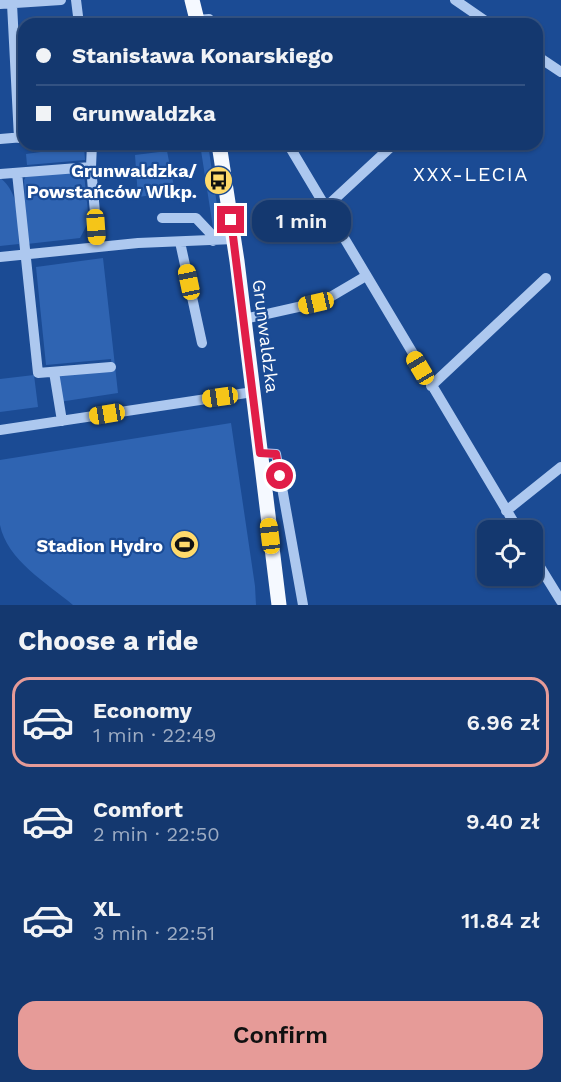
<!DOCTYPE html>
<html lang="en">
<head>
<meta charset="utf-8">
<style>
  :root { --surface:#14386f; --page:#214377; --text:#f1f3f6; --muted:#9dacc3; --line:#335282; --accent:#e69b98 }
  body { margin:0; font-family:"Work Sans",sans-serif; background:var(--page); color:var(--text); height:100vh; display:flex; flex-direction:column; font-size:22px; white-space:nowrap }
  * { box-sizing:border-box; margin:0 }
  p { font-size:20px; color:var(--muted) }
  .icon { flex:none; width:33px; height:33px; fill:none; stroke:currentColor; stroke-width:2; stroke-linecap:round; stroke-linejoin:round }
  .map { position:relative; height:605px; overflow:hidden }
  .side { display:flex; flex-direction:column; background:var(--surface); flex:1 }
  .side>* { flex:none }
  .top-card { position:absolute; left:18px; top:18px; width:525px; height:132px; border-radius:18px; box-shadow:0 2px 4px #0004,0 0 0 2px var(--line); display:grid; align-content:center; height:132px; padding:0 18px; background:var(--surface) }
  .buttons { position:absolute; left:477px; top:520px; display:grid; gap:12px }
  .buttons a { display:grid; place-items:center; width:66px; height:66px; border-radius:12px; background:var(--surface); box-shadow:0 2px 4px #0004,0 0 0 2px var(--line); font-size:30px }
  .end { position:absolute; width:27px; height:27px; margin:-14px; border:8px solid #e11d48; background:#fff; box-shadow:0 0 0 3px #fff }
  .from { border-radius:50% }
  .bubble { position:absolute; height:42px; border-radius:18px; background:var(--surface); box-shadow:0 2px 4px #0004,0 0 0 2px var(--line); font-size:20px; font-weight:600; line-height:42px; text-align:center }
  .car { position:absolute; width:18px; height:36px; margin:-18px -9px; border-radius:8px; box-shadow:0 0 4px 2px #0007; background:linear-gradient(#f5c518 24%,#345 0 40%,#f5c518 0 76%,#345 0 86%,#f5c518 0) }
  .top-card b { display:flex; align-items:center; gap:21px; height:57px; font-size:22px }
  .top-card b+b { border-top:2px solid var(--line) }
  .top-card i { width:15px; height:15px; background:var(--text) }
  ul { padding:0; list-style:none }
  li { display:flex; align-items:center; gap:18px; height:90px; margin:0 12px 9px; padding:0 6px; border:3px solid transparent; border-radius:18px }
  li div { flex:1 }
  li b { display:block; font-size:22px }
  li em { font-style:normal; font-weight:600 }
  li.current { border-color:var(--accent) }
  li>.icon { width:54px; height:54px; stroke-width:1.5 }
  h2 { padding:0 18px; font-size:27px; line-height:72px }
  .primary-button { display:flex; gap:12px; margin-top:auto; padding:12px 18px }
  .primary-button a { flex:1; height:69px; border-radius:18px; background:var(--accent); color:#111; font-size:24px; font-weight:600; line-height:69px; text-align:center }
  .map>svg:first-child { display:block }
</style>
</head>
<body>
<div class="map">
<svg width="561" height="605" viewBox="0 0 561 605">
  <rect width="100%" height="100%" fill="#1b4b94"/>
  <path fill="#2f64b2" d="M200 144H208L221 232 216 236 214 234Z
    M84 146 85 160 27 165 26 154Z
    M167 151 175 192 138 197 135 155Z
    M79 170 84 174 89 221 80 238 27 244 24 180 27 174Z
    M0 178C20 192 18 222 19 244L0 246Z
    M103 258 118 393 59 402 56 375 112 370 111 359 46 365 36 267Z
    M34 375 38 407 0 412V379Z
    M231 423 255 586 256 605H73C47 583 7 560 0 525V460Z"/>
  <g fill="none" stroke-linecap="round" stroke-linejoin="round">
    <path stroke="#adc8ef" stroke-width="10" d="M76 0 79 24
      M455 0 490 24
      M0 4 61 0
      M12 4 19 138
      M197 20 209 19 214 24
      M537 56 561 72
      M0 139 24 137
      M92 144 91 167 98 247
      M288 144 519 531
      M17 173 38 373 111 367
      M0 174 91 167
      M325 208 394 144
      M162 218H196L213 236V241
      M180 242 202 343
      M0 257 138 243 234 239
      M244 319 316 303 332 296 366 276
      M54 372 62 421
      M431 386 546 278
      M0 430 253 392
      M260 453 276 454 303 605
      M506 511 561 467
      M532 554 561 601"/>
    <path stroke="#f5f9ff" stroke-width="15" d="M192 0 198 24
      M219 144 237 261 279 605"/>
  </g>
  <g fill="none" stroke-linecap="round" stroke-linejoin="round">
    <path stroke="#e11d48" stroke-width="8" d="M231 220 260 453 276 454 280 476"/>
  </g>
  <defs>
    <symbol id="bus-disc" viewBox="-11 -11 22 22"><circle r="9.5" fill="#ffda6b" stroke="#1b4b94"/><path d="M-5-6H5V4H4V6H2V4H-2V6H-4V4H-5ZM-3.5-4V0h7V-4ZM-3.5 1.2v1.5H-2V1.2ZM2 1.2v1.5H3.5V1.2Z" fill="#111"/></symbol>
    <symbol id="stadium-disc" viewBox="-11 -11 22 22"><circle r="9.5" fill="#ffda6b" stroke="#1b4b94"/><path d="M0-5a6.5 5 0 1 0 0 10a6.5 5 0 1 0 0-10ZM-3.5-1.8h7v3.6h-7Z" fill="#111"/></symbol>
  </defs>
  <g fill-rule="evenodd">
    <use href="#bus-disc" x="202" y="164" width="33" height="33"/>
    <use href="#stadium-disc" x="168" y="528" width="33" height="33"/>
  </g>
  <g text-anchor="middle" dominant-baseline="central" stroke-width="4.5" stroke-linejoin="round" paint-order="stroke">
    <g font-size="18" font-weight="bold" fill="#fff" stroke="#1b4b94" text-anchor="end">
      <text x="197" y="170">Grunwaldzka/<tspan x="197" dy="21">Powstańców Wlkp.</tspan></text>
      <text x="163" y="545">Stadion Hydro</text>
    </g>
    <g font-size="18" fill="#fff" stroke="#1b4b94">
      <text transform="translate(266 336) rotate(83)">Grunwaldzka</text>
    </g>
    <g font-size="20" letter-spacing="1.5" fill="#fff" stroke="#1b4b94">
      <text x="471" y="174">XXX-LECIA</text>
    </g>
  </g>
</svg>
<div class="buttons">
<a><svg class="icon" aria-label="locate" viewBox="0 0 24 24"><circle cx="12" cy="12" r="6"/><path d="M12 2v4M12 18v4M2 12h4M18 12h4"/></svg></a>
</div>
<i class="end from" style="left:280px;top:476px"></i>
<i class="end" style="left:231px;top:220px"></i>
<div class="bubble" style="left:252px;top:200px;width:99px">1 min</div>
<i class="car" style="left:96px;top:227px;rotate:176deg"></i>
<i class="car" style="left:189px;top:282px;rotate:348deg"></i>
<i class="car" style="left:316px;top:303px;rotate:257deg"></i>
<i class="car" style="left:420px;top:368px;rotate:329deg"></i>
<i class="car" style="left:220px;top:397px;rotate:262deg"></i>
<i class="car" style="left:107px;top:414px;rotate:261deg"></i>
<i class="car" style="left:270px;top:536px;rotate:353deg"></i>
<div class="top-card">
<b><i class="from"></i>Stanisława Konarskiego</b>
<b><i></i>Grunwaldzka</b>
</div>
</div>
<section class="side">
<h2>Choose a ride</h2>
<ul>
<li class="current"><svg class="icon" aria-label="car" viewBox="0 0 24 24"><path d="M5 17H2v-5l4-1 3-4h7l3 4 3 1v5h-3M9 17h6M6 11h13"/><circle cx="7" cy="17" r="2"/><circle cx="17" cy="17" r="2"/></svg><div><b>Economy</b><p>1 min · 22:49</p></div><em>6.96 zł</em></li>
<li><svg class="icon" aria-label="car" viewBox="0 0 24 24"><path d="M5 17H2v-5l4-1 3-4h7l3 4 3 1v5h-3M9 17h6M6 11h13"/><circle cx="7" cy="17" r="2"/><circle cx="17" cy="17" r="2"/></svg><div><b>Comfort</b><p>2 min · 22:50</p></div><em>9.40 zł</em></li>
<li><svg class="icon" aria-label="car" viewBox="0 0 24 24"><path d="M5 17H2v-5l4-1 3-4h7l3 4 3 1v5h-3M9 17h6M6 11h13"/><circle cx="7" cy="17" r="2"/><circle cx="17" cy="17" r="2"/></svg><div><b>XL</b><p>3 min · 22:51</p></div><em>11.84 zł</em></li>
</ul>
<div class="primary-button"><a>Confirm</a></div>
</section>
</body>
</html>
